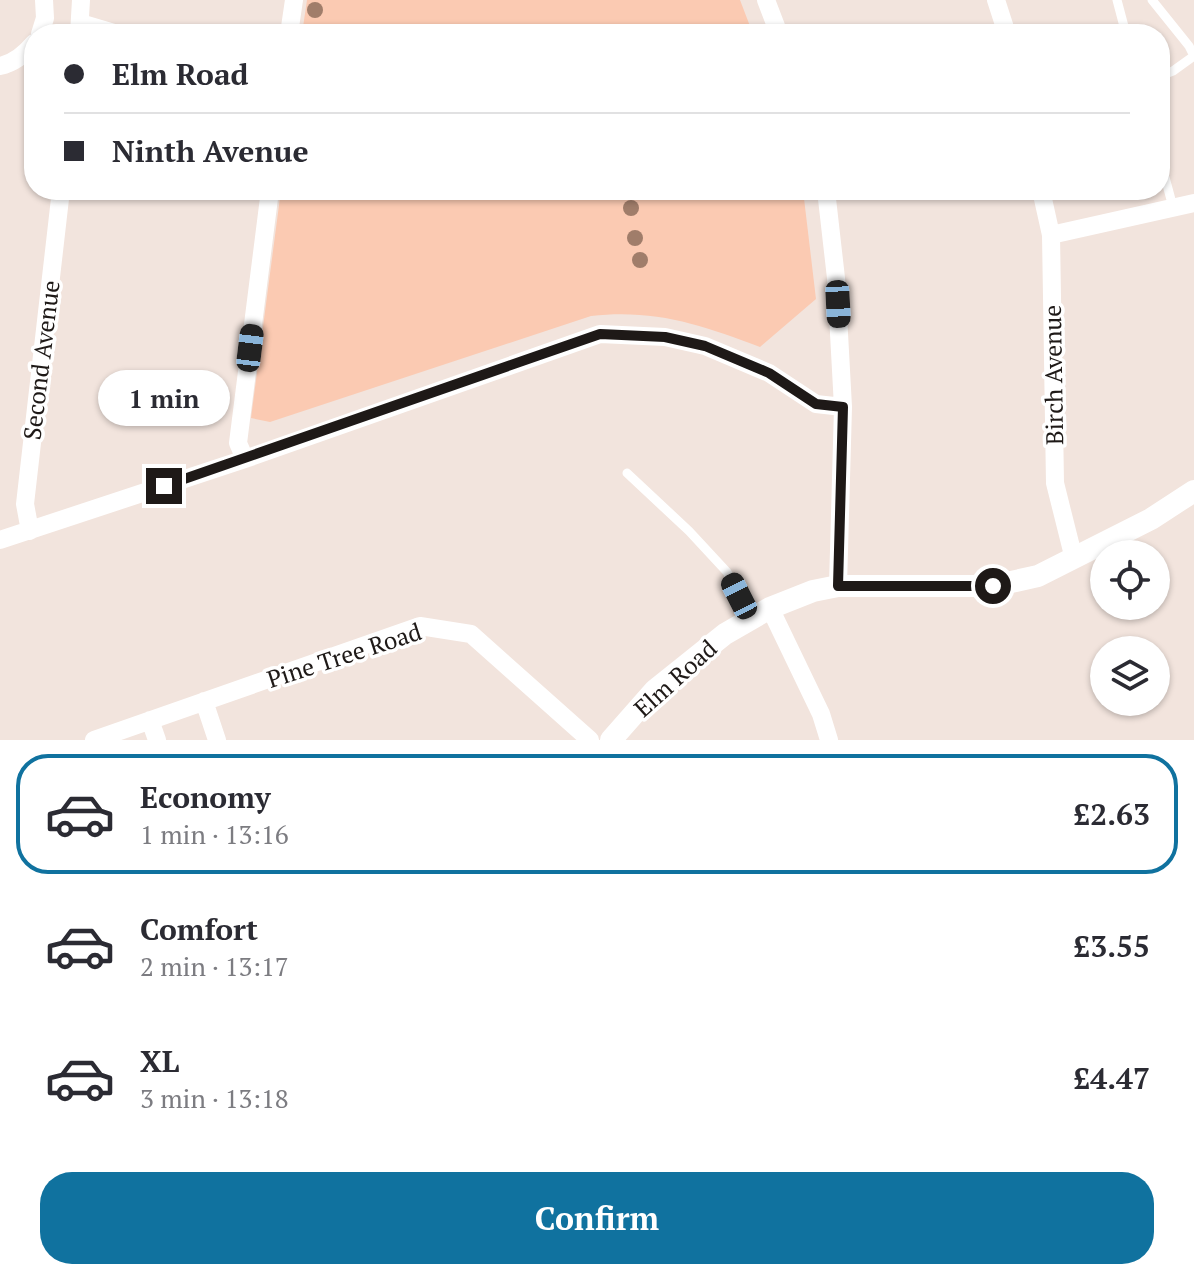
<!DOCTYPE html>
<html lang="en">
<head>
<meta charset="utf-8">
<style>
  :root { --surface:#fff; --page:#f2f2f3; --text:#2b2b33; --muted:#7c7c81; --line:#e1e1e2; --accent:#10729f }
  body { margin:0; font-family:"PT Serif",serif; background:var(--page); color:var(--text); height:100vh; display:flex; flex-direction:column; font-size:30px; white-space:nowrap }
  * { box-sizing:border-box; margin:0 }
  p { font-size:26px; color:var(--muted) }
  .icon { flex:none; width:44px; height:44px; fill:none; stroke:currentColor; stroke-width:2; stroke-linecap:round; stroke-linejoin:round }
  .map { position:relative; height:740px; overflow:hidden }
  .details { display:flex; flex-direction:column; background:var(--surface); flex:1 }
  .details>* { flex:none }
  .banner { position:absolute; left:24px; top:24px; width:1146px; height:176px; border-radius:32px; box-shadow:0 2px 6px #0004; display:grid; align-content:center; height:176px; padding:0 40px; background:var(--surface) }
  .buttons { position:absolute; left:1090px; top:540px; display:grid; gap:16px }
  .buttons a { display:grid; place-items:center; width:80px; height:80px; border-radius:50%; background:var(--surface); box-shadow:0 2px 6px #0004; font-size:40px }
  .end { position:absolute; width:36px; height:36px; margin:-18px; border:10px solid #1e1917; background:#fff; box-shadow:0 0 0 4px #fff }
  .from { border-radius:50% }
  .bubble { position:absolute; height:56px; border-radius:28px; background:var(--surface); box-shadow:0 2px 6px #0004; font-size:26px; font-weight:700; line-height:56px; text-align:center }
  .car { position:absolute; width:24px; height:48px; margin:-24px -12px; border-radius:10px; box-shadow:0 0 6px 2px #0007; background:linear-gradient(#222 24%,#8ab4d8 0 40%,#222 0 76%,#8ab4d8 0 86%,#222 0) }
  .banner b { display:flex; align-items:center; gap:28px; height:76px; font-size:30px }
  .banner b+b { border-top:2px solid var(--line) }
  .banner i { width:20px; height:20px; background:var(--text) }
  ul { padding:14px 0 0; list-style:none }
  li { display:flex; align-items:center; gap:24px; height:120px; margin:0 16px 12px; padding:0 24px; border:4px solid transparent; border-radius:32px }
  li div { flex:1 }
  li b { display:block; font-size:30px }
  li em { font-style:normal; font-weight:700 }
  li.active { border-color:var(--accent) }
  li>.icon { width:72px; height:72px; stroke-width:1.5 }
  .action { display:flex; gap:16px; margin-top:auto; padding:16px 40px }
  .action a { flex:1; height:92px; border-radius:32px; background:var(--accent); color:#fff; font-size:32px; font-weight:700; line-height:92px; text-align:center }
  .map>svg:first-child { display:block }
</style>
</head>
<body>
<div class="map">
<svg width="1194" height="740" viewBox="0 0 1194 740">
  <rect width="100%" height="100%" fill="#f2e4dd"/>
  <path fill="#fbcab2" d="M307 0H740L753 34H302Z
    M281 190H803L816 299 760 347C701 325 656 309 591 316L270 422 251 418Z"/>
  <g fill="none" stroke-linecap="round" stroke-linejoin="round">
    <path stroke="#fff" stroke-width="9" d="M1117 0 1126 34
      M1152 0 1189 46 1194 56
      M1160 76 1173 71 1194 56
      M1160 159 1173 207
      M627 473 689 531 727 572 751 619"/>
    <path stroke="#fff" stroke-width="18" d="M766 0 779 34
      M996 0 1007 34
      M80 23 117 34
      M40 34 45 18 44 0
      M79 34 81 0
      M289 34 294 0
      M0 66C14 63 25 54 34 43
      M826 190 836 278 843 407 838 586
      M1041 190 1051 235 1055 483 1074 559
      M1051 235 1194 203
      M245 459 238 443 270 190
      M30 531 25 504 61 190
      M0 540 245 459 600 334 665 337 705 346 769 373 816 404 843 407
      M770 608 821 714 829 740
      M204 701 217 740
      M150 720 157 740
      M94 740 420 626 471 634 590 740"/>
    <path stroke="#fff" stroke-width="22" d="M611 740 655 690 725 634 770 608 813 591 838 586H993L1038 576 1151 519 1194 491"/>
  </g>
  <g fill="#a07d6a">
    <circle cx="315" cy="10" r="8"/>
    <circle cx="631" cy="208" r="8"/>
    <circle cx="635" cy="238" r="8"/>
    <circle cx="640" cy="260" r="8"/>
  </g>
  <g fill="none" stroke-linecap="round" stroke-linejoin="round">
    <path stroke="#1e1917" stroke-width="10" d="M164 486 600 334 665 337 705 346 769 373 816 404 843 407 838 586H993"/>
  </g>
  <g text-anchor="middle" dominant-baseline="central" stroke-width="7" stroke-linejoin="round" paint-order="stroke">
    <g font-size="24" fill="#1e1917" stroke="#fff">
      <text transform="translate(41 360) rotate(-83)">Second Avenue</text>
      <text transform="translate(1053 375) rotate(-91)">Birch Avenue</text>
      <text transform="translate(344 655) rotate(-18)">Pine Tree Road</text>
      <text transform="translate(675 678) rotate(-42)">Elm Road</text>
    </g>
  </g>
</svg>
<div class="buttons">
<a><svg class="icon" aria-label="locate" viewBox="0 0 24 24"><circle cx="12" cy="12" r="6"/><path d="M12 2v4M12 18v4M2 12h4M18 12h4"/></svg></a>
<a><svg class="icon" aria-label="layers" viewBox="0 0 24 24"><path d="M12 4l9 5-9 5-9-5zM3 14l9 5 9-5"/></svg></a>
</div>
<i class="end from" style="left:993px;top:586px"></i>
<i class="end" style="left:164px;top:486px"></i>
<div class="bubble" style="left:98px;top:370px;width:132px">1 min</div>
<i class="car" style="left:838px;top:304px;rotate:177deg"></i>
<i class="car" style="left:250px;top:348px;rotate:7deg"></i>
<i class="car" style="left:739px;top:596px;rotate:333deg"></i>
<div class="banner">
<b><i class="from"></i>Elm Road</b>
<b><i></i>Ninth Avenue</b>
</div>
</div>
<section class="details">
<ul>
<li class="active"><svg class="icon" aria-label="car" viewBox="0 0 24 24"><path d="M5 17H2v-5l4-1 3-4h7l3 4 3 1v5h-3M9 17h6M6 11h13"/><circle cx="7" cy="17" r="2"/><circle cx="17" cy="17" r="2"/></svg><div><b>Economy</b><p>1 min · 13:16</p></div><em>£2.63</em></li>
<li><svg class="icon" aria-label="car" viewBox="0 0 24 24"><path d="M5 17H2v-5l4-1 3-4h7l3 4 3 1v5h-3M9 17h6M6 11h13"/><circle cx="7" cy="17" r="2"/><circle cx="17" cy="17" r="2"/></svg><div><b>Comfort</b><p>2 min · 13:17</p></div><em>£3.55</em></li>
<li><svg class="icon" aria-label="car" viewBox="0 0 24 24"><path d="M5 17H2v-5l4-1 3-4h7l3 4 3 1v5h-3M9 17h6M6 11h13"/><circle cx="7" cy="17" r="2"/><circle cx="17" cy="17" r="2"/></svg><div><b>XL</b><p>3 min · 13:18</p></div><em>£4.47</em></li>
</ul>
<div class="action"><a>Confirm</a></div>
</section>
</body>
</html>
